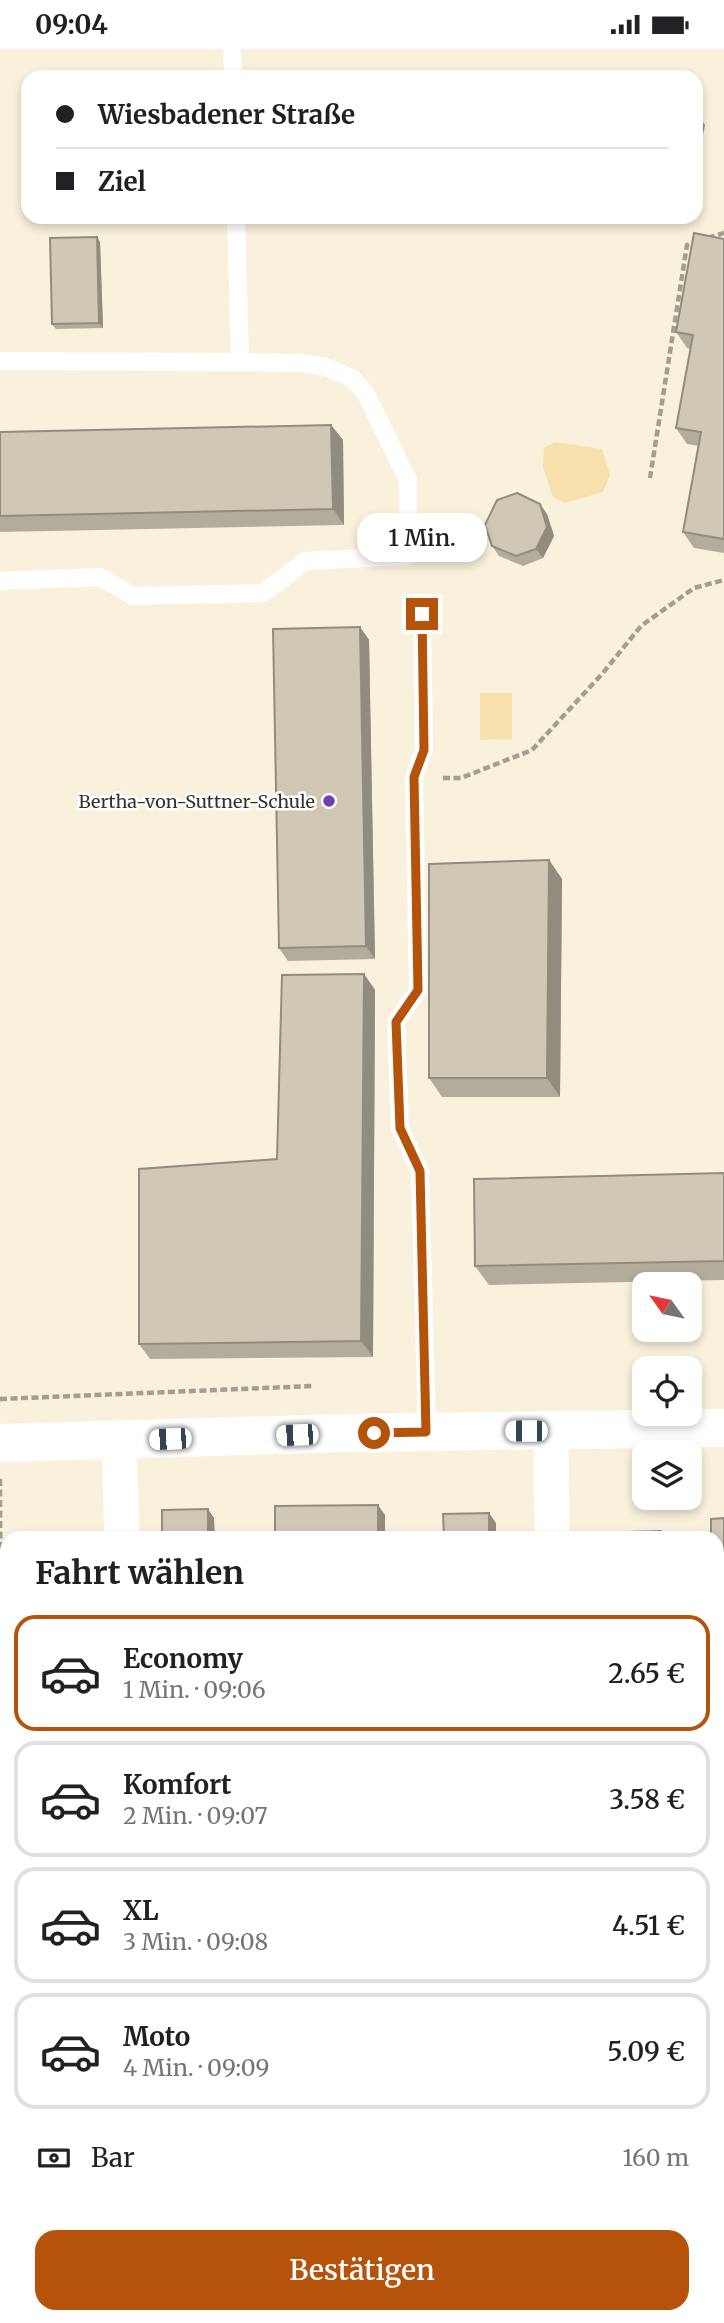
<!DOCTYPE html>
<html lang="de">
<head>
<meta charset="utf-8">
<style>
  :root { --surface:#fff; --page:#f2f2f2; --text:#202124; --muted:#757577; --line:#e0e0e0; --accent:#b45309 }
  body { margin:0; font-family:Merriweather,serif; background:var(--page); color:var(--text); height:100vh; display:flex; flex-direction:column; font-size:26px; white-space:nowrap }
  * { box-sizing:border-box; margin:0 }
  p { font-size:23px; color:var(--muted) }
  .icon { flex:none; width:38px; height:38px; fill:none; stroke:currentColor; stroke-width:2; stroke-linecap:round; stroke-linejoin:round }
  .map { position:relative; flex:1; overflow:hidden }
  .sheet { position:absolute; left:0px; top:1482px; width:724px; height:793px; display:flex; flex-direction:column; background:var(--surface); border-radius:21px 21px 0 0; box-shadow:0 4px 10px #0003 }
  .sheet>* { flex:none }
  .guide { position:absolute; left:21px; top:21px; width:682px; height:154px; border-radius:21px; box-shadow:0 4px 10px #0003; display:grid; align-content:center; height:154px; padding:0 35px; background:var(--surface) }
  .needle { width:46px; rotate:303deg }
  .buttons { position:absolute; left:632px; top:1223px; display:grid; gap:14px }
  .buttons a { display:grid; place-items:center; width:70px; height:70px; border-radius:14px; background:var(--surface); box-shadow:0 4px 10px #0003; font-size:35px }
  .end { position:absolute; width:32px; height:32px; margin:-16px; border:9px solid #b45309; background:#fff; box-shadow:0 0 0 4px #fff }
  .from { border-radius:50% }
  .bubble { position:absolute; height:49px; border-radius:21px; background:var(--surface); box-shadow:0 4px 10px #0003; font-size:23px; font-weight:600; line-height:49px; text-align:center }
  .car { position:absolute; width:21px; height:42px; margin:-21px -10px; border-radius:9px; box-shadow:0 0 5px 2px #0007; background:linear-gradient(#fff 24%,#345 0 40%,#fff 0 76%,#345 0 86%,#fff 0) }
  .guide b { display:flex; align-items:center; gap:24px; height:66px; font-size:26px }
  .guide b+b { border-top:2px solid var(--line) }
  .guide i { width:18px; height:18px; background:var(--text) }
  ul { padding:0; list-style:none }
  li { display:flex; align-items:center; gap:21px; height:116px; margin:0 14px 10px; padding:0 21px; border:4px solid var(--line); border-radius:21px }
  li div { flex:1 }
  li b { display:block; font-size:26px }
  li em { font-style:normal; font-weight:600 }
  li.current { border-color:var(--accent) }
  li>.icon { width:63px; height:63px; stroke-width:1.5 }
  h2 { padding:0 35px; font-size:32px; line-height:84px }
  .pay { display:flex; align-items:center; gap:18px; height:77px; padding:0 35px; font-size:26px }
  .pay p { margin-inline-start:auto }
  .action { display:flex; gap:14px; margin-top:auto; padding:14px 35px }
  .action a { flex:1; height:80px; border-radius:21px; background:var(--accent); color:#fff; font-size:28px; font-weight:600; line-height:80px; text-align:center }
  .status { display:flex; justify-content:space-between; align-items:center; height:49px; padding:0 35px; background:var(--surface); direction:ltr }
  .status svg { height:19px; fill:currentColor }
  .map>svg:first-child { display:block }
</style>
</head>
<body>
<div class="status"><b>09:04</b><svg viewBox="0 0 49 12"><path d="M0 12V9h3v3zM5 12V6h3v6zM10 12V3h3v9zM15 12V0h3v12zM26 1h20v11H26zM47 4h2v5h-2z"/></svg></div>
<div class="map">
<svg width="724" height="2274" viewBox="0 0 724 2274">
  <rect width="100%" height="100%" fill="#f9f1dc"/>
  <path fill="#f6e1ac" d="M555 393 602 400 610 426 603 443 565 454 553 448 543 418 544 399Z
    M480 644H512V690L480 691Z
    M718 2097H724V2165L718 2171Z
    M7 2153V2217L0 2220V2154Z"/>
  <path fill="#c9a955" d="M718 2206H724V2274H0V2252L7 2251V2268H718Z"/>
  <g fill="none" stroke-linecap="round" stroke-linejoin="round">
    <path stroke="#a49e8f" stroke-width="4.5" stroke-dasharray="7 3.5" stroke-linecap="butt" d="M708 189 724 184
      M650 429 687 196 697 193
      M443 729H461L532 701 602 625 641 577 694 539 724 531
      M0 1350 312 1337
      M0 1430 1 1687
      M718 2088 724 2089"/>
    <path stroke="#fff" stroke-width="18" d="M232 0 233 28
      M0 312 240 313 236 168
      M0 532 100 528 133 547 263 544 306 512 408 507V431L366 345 352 329 323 317 299 314 240 313
      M422 565 424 701 414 728 418 941 396 973 400 1079 420 1122 427 1383
      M0 1715H7"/>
    <path stroke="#fff" stroke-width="35" d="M551 1382 552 1489
      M119 1392 122 1489
      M718 1615H724
      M718 2030H724
      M0 2076 7 2075"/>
    <path stroke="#fff" stroke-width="38" d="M0 1394 347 1384 724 1379"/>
  </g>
  <path fill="#b3ac9b" d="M97 188 100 193 103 279 56 280 52 275Z
    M724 190V504L694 499 683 483 699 397 687 395 676 379 690 300 687 299 676 283Z
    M331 376 343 391 344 476 0 483V383Z
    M547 465 554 487 543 509 523 517 499 507 492 497Z
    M360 578 369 591 375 910 288 912 279 899Z
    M549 811 562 830 560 1048H442L429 1029Z
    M364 925 375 941 373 1308 150 1310 139 1295 277 1110Z
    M724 1124V1231L489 1236 475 1217Z
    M724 1469V1546H718V1489Z
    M718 1642H724V1732H718Z
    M7 1733V1998H5L0 1991V1862H4Z
    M718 1907H724V1966L718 1965Z"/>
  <path fill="#928c7e" d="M696 64 705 76 696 118Z
    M97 188 100 193 103 279 99 274Z
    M331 376 343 391 344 476 333 460Z
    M540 455 547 465 554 487 543 509 536 500Z
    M360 578 369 591 375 910 366 897Z
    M549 811 562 830 560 1048 547 1029Z
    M364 925 375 941 373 1308 361 1292Z
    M378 1456 385 1466V1489H378Z
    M208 1460 214 1469 215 1489H208Z
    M489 1464 496 1474V1489H489Z"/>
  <path fill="#d0c8b4" stroke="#928c7e" stroke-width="2" d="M694 184 724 190V490L683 483 701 383 676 379 693 286 676 283Z
    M97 188 99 274 52 275 50 189Z
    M331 376 333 460 0 467V383Z
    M517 444 540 455 547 478 536 500 516 507 492 497 485 476 497 451Z
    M360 578 366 897 279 899 273 580Z
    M549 811 547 1029H429V815Z
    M364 925 361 1292 139 1295V1120L277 1110 282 926Z
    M724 1124V1212L475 1217 474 1130Z
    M378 1456V1489H275V1457Z
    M208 1460V1489H162V1461Z
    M489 1464V1489H444L443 1465Z
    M724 1469V1536H718V1489H711V1470Z
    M661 1482V1489H591V1484Z
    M5 1500H7V1567Z
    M723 1641 724 1712H718V1642Z
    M3 1733H7V1989H0V1862H4Z
    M718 1907H724V1956H718Z"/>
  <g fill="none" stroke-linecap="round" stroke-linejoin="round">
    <path stroke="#b45309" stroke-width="9" d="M374 1384 426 1383 420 1122 400 1079 396 973 418 941 414 728 424 701 422 565"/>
  </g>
  <circle fill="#703fb6" stroke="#fff" stroke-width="2.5" cx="329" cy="752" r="7"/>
  <g text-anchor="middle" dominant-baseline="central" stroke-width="5" stroke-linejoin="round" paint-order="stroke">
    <g font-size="18" fill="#343129" stroke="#fff" text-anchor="end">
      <text x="315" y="752">Bertha-von-Suttner-Schule</text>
    </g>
  </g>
</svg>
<div class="buttons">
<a><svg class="needle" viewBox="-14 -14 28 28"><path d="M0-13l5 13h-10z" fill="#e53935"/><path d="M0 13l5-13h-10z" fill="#757577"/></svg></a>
<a><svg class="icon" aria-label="locate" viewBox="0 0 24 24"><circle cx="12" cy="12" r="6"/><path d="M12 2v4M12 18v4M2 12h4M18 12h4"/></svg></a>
<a><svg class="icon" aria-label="layers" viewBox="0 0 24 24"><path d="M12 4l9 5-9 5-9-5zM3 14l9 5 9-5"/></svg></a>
</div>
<i class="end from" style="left:374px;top:1384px"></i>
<i class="end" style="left:422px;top:565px"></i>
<div class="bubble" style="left:357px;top:464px;width:130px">1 Min.</div>
<i class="car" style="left:526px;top:1382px;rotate:270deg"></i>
<i class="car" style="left:297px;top:1386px;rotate:268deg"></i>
<i class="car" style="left:170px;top:1390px;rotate:268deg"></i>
<div class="guide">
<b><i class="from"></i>Wiesbadener Straße</b>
<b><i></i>Ziel</b>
</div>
<section class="sheet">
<h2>Fahrt wählen</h2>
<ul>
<li class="current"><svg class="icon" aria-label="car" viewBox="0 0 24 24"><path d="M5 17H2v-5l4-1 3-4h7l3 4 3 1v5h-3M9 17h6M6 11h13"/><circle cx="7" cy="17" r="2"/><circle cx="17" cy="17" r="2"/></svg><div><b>Economy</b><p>1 Min. · 09:06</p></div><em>2.65 €</em></li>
<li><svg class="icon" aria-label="car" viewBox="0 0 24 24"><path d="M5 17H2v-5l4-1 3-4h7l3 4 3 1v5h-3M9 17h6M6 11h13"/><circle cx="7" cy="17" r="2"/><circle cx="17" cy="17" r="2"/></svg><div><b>Komfort</b><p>2 Min. · 09:07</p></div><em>3.58 €</em></li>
<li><svg class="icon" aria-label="car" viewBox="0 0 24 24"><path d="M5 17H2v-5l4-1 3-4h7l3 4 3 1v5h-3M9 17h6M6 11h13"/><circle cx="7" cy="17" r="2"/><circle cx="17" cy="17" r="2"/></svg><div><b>XL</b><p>3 Min. · 09:08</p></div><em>4.51 €</em></li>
<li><svg class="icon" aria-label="car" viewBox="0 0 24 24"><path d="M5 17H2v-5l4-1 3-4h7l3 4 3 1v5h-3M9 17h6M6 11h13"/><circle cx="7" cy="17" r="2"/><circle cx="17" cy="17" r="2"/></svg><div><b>Moto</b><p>4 Min. · 09:09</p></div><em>5.09 €</em></li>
</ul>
<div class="pay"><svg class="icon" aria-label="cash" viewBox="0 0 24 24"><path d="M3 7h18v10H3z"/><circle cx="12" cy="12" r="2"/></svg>Bar<p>160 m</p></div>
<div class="action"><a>Bestätigen</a></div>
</section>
</div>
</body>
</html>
